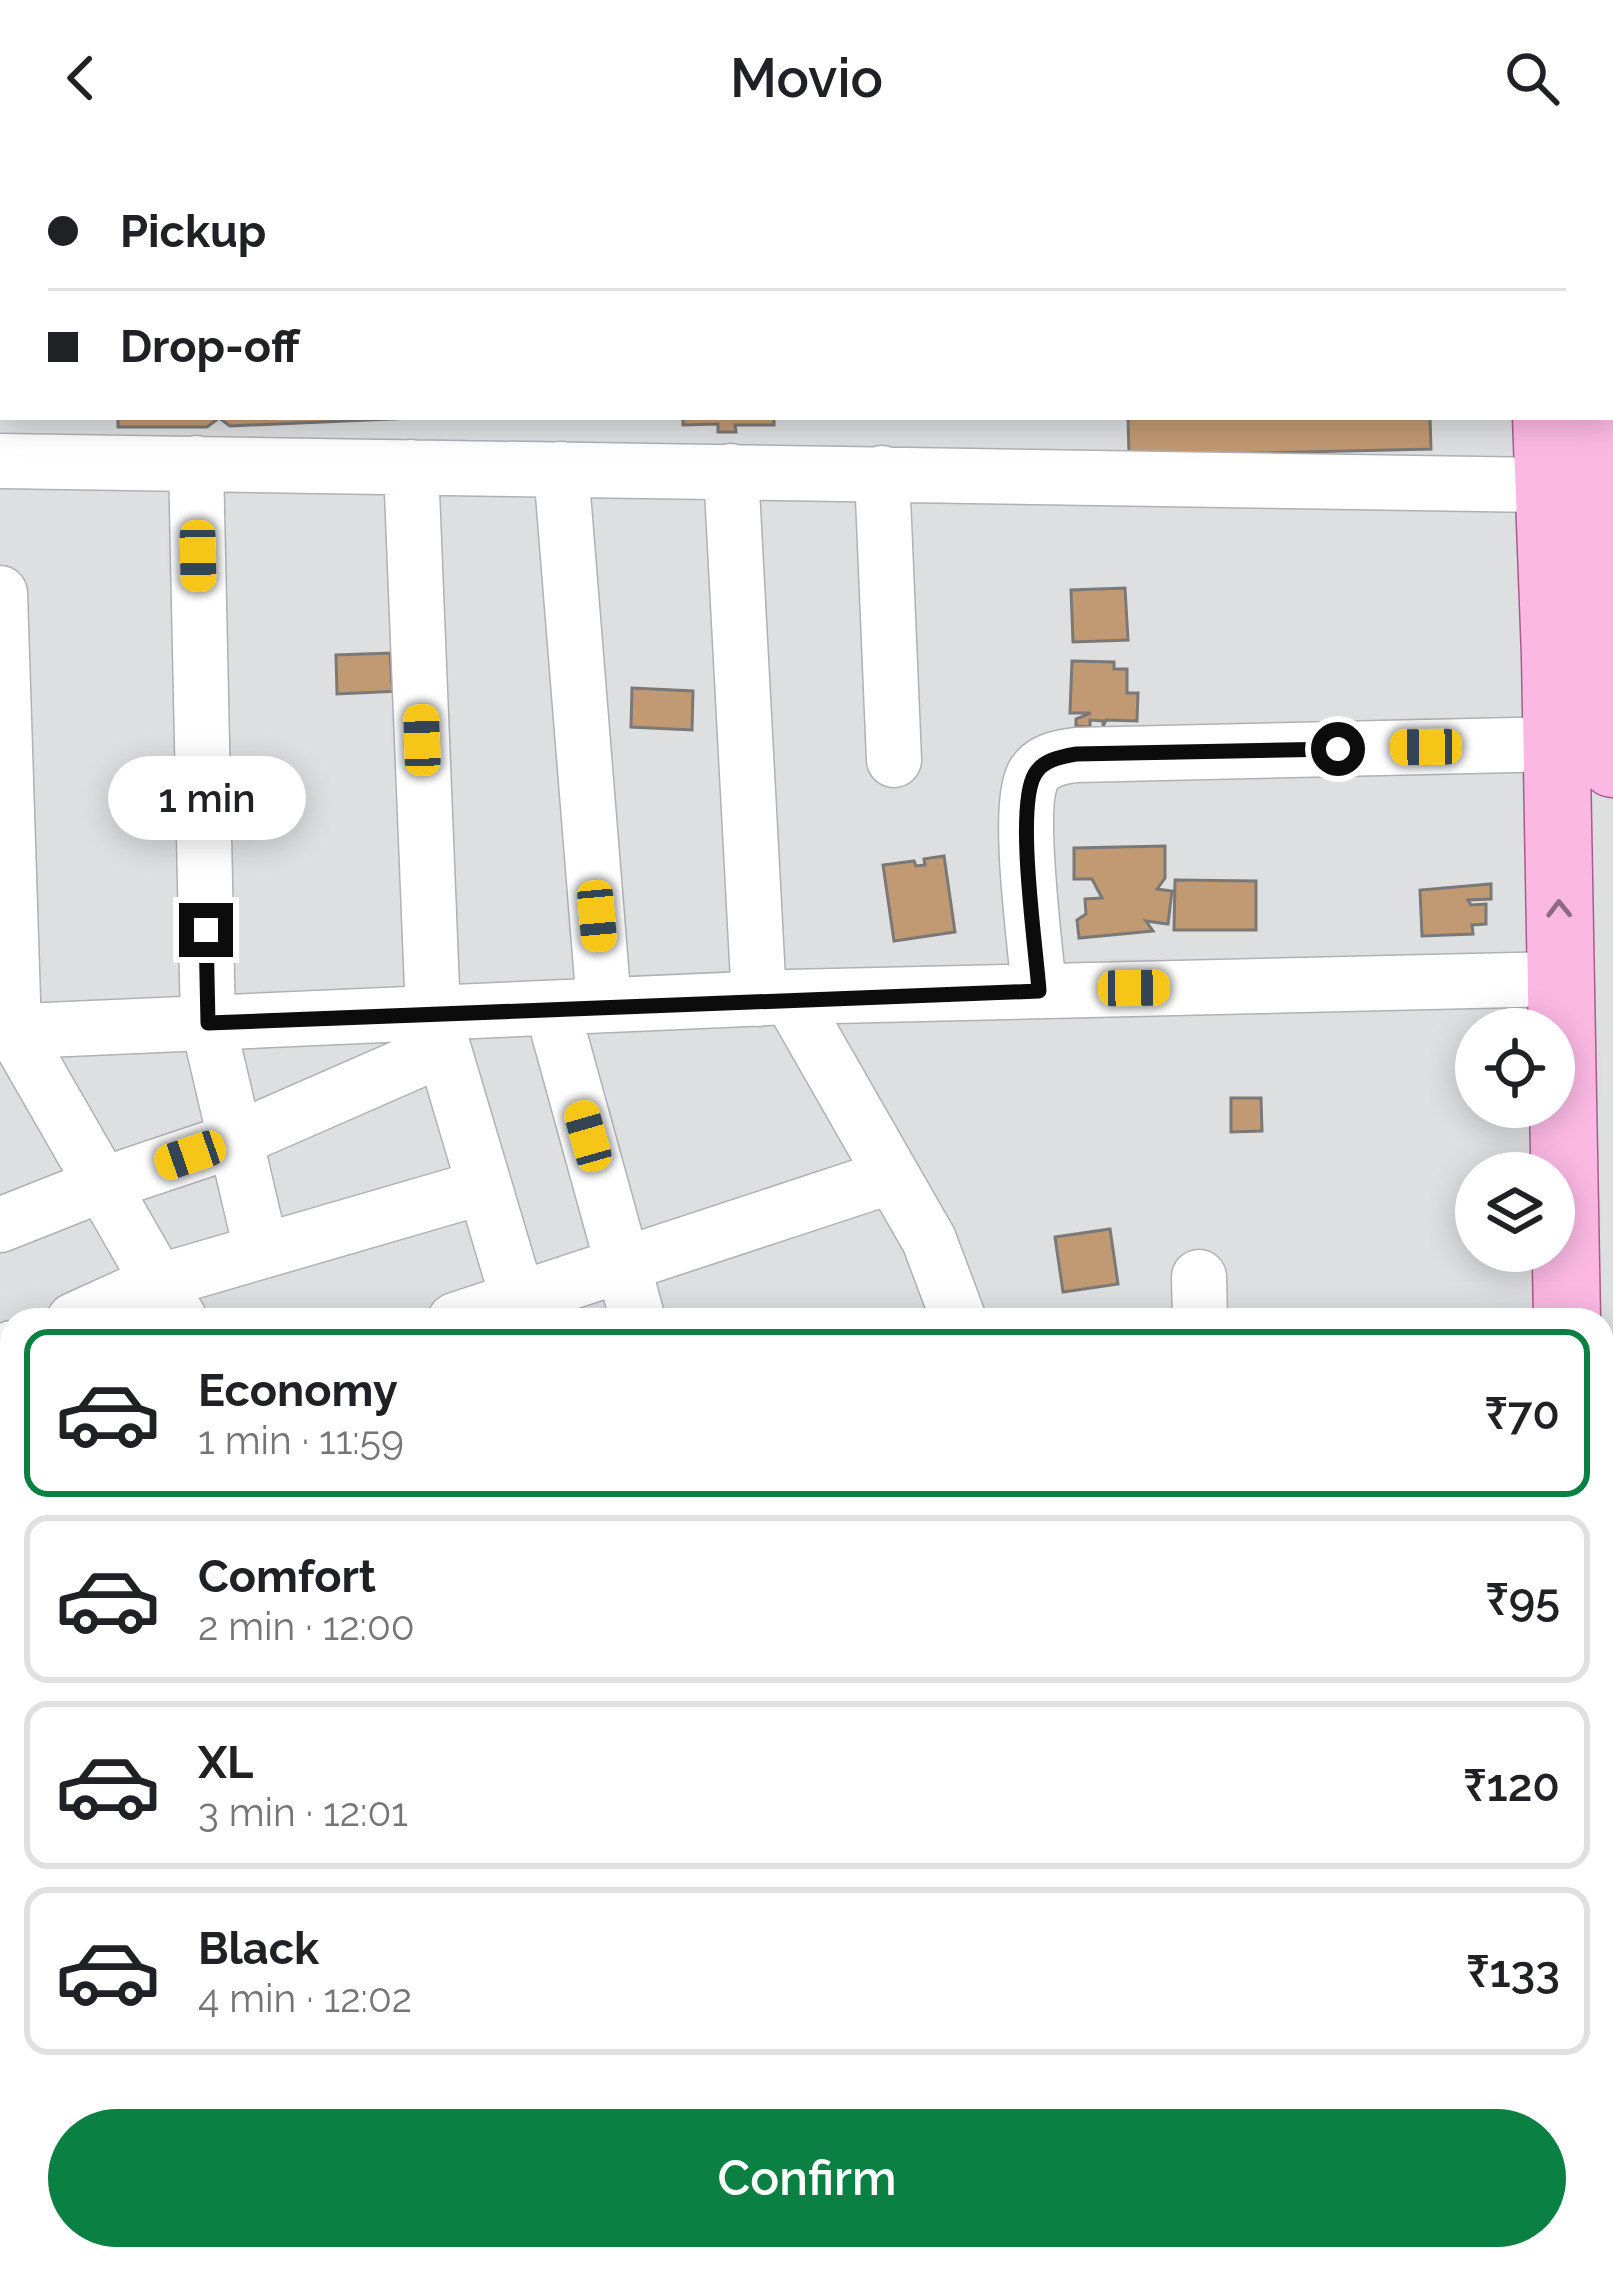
<!DOCTYPE html>
<html lang="en">
<head>
<meta charset="utf-8">
<style>
  :root { --surface:#fff; --page:#f6f6f6; --text:#202124; --muted:#757577; --line:#e0e0e0; --accent:#0b8043 }
  body { margin:0; font-family:Raleway,sans-serif; background:var(--page); color:var(--text); height:100vh; display:flex; flex-direction:column; font-size:45px; white-space:nowrap }
  * { box-sizing:border-box; margin:0 }
  p { font-size:39px; color:var(--muted) }
  .icon { flex:none; width:66px; height:66px; fill:none; stroke:currentColor; stroke-width:2; stroke-linecap:round; stroke-linejoin:round }
  .map { position:relative; flex:1; overflow:hidden }
  .drawer { position:absolute; left:0px; top:1152px; width:1614px; height:963px; display:flex; flex-direction:column; background:var(--surface); border-radius:36px 36px 0 0; box-shadow:0 6px 30px #0003 }
  .drawer>* { flex:none }
  .top-card { position:absolute; left:0px; top:0px; width:1614px; height:264px; box-shadow:0 6px 30px #0003; display:grid; align-content:center; height:264px; padding:0 48px; background:var(--surface) }
  .controls { position:absolute; left:1455px; top:852px; display:grid; gap:24px }
  .controls a { display:grid; place-items:center; width:120px; height:120px; border-radius:50%; background:var(--surface); box-shadow:0 6px 30px #0003; font-size:60px }
  .end { position:absolute; width:54px; height:54px; margin:-27px; border:15px solid #0c0c0d; background:#fff; box-shadow:0 0 0 6px #fff }
  .from { border-radius:50% }
  .bubble { position:absolute; height:84px; border-radius:42px; background:var(--surface); box-shadow:0 6px 30px #0003; font-size:39px; font-weight:600; line-height:84px; text-align:center }
  .car { position:absolute; width:36px; height:72px; margin:-36px -18px; border-radius:15px; box-shadow:0 0 9px 3px #0007; background:linear-gradient(#f5c518 24%,#345 0 40%,#f5c518 0 76%,#345 0 86%,#f5c518 0) }
  .top-card b { display:flex; align-items:center; gap:42px; height:114px; font-size:45px }
  .top-card b+b { border-top:3px solid var(--line) }
  .top-card i { width:30px; height:30px; background:var(--text) }
  ul { padding:21px 0 0; list-style:none }
  li { display:flex; align-items:center; gap:36px; height:168px; margin:0 24px 18px; padding:0 24px; border:6px solid var(--line); border-radius:24px }
  li div { flex:1 }
  li b { display:block; font-size:45px }
  li em { font-style:normal; font-weight:600 }
  li.on { border-color:var(--accent) }
  li>.icon { width:108px; height:108px; stroke-width:1.5 }
  .primary-button { display:flex; gap:24px; margin-top:auto; padding:24px 48px }
  .primary-button a { flex:1; height:138px; border-radius:72px; background:var(--accent); color:#fff; font-size:48px; font-weight:600; line-height:138px; text-align:center }
  header { display:flex; justify-content:space-between; align-items:center; height:156px; padding:0 48px; background:var(--surface); font-size:54px; font-weight:600 }
  .map>svg:first-child { display:block }
</style>
</head>
<body>
<header><svg class="icon" aria-label="back" viewBox="0 0 24 24"><path d="M15 5l-7 7 7 7"/></svg>Movio<svg class="icon" aria-label="search" viewBox="0 0 24 24"><circle cx="10" cy="10" r="6"/><path d="M15 15l6 6"/></svg></header>
<div class="map">
<svg width="1613" height="2113" viewBox="0 0 1613 2113">
  <rect width="100%" height="100%" fill="#dddfe1"/>
  <path fill="#c19973" stroke="#7b7977" stroke-width="3" d="M118 261H437L230 270 219 262 207 271H118Z
    M683 261H774V269H735L736 276H718V268L683 269Z
    M1128 261H1430L1431 293 1129 300Z
    M1125 432 1128 484 1073 486 1071 434Z
    M390 497 392 528 402 535 337 538 336 499Z
    M1072 505 1114 506V513H1127V537H1138L1137 565 1106 564 1103 571V565L1090 564V571L1076 570V563L1091 557H1070Z
    M632 532 693 535 692 574 631 571Z
    M1165 690V722L1157 733 1172 735 1168 768 1146 765 1153 775 1079 782 1077 764 1086 758 1085 743 1102 742 1092 723H1074V692Z
    M944 700 955 776 894 785 883 709 914 705 916 710 925 709 924 703Z
    M1175 724 1256 725V774H1174Z
    M1491 728V743L1468 744 1471 749 1486 748V768L1472 769 1473 778 1422 780 1420 734Z
    M1231 942H1261L1262 975 1231 976Z
    M1110 1073 1118 1128 1063 1136 1055 1081Z
    M12 1805V1893L0 1890V1812Z"/>
  <g fill="none" stroke-linecap="round" stroke-linejoin="round">
    <defs>
      <path id="minor" d="M1247 0V3
        M687 3 713 0
        M0 305 1548 329
        M196 307 208 867 261 1093
        M411 311 433 857 518 1143
        M561 313 604 849
        M731 315 759 843
        M882 317 894 604
        M0 437 14 875 180 1164
        M1039 835C1036 792 1015 650 1034 618 1043 604 1060 601 1076 599L1557 588
        M790 841 929 1084 959 1164
        M552 852 638 1164
        M0 876 790 841 1561 823
        M0 1069 101 1029 235 984 443 893
        M1199 1121 1200 1164
        M74 1164 160 1125 483 1031
        M455 1164 892 1020
        M0 1198 12 1192
        M0 1247 12 1273
        M0 1718 12 1742
        M0 1916 12 1914
        M0 2096 12 2094
        M907 2103 908 2113
        M1404 2103V2113
        M1208 2113V2103"/>
      <path id="major" d="M1585 0V3
        M1546 261 1555 500 1567 1164
        M1598 261V357L1613 608
        M1602 1782 1613 1844"/>
    </defs>
    <use href="#minor" stroke="#b0b1b4" stroke-width="57"/>
    <use href="#major" stroke="#a65d8c" stroke-width="69"/>
    <use href="#minor" stroke="#fff" stroke-width="54"/>
    <use href="#major" stroke="#fbb8e3" stroke-width="66"/>
  </g>
  <defs><path id="oneway-chevron" d="M-2-3.5L2.5 0L-2 3.5" fill="none" stroke-width="1.6" stroke-linecap="round" stroke-linejoin="round" transform="scale(3)"/></defs>
  <use stroke="#8f6b83" href="#oneway-chevron" transform="translate(1559 753) rotate(-91)"/>
  <g fill="none" stroke-linecap="round" stroke-linejoin="round">
    <path stroke="#0c0c0d" stroke-width="15" d="M206 774 208 867 1039 835C1036 791 1015 651 1035 618 1043 604 1060 601 1076 598L1338 593"/>
  </g>
</svg>
<div class="controls">
<a><svg class="icon" aria-label="locate" viewBox="0 0 24 24"><circle cx="12" cy="12" r="6"/><path d="M12 2v4M12 18v4M2 12h4M18 12h4"/></svg></a>
<a><svg class="icon" aria-label="layers" viewBox="0 0 24 24"><path d="M12 4l9 5-9 5-9-5zM3 14l9 5 9-5"/></svg></a>
</div>
<i class="end from" style="left:1338px;top:593px"></i>
<i class="end" style="left:206px;top:774px"></i>
<div class="bubble" style="left:108px;top:600px;width:198px">1 min</div>
<i class="car" style="left:198px;top:400px;rotate:179deg"></i>
<i class="car" style="left:422px;top:584px;rotate:358deg"></i>
<i class="car" style="left:1426px;top:591px;rotate:269deg"></i>
<i class="car" style="left:597px;top:760px;rotate:175deg"></i>
<i class="car" style="left:1134px;top:832px;rotate:89deg"></i>
<i class="car" style="left:588px;top:980px;rotate:344deg"></i>
<i class="car" style="left:190px;top:999px;rotate:251deg"></i>
<div class="top-card">
<b><i class="from"></i>Pickup</b>
<b><i></i>Drop-off</b>
</div>
<section class="drawer">
<ul>
<li class="on"><svg class="icon" aria-label="car" viewBox="0 0 24 24"><path d="M5 17H2v-5l4-1 3-4h7l3 4 3 1v5h-3M9 17h6M6 11h13"/><circle cx="7" cy="17" r="2"/><circle cx="17" cy="17" r="2"/></svg><div><b>Economy</b><p>1 min · 11:59</p></div><em>₹70</em></li>
<li><svg class="icon" aria-label="car" viewBox="0 0 24 24"><path d="M5 17H2v-5l4-1 3-4h7l3 4 3 1v5h-3M9 17h6M6 11h13"/><circle cx="7" cy="17" r="2"/><circle cx="17" cy="17" r="2"/></svg><div><b>Comfort</b><p>2 min · 12:00</p></div><em>₹95</em></li>
<li><svg class="icon" aria-label="car" viewBox="0 0 24 24"><path d="M5 17H2v-5l4-1 3-4h7l3 4 3 1v5h-3M9 17h6M6 11h13"/><circle cx="7" cy="17" r="2"/><circle cx="17" cy="17" r="2"/></svg><div><b>XL</b><p>3 min · 12:01</p></div><em>₹120</em></li>
<li><svg class="icon" aria-label="car" viewBox="0 0 24 24"><path d="M5 17H2v-5l4-1 3-4h7l3 4 3 1v5h-3M9 17h6M6 11h13"/><circle cx="7" cy="17" r="2"/><circle cx="17" cy="17" r="2"/></svg><div><b>Black</b><p>4 min · 12:02</p></div><em>₹133</em></li>
</ul>
<div class="primary-button"><a>Confirm</a></div>
</section>
</div>
</body>
</html>
